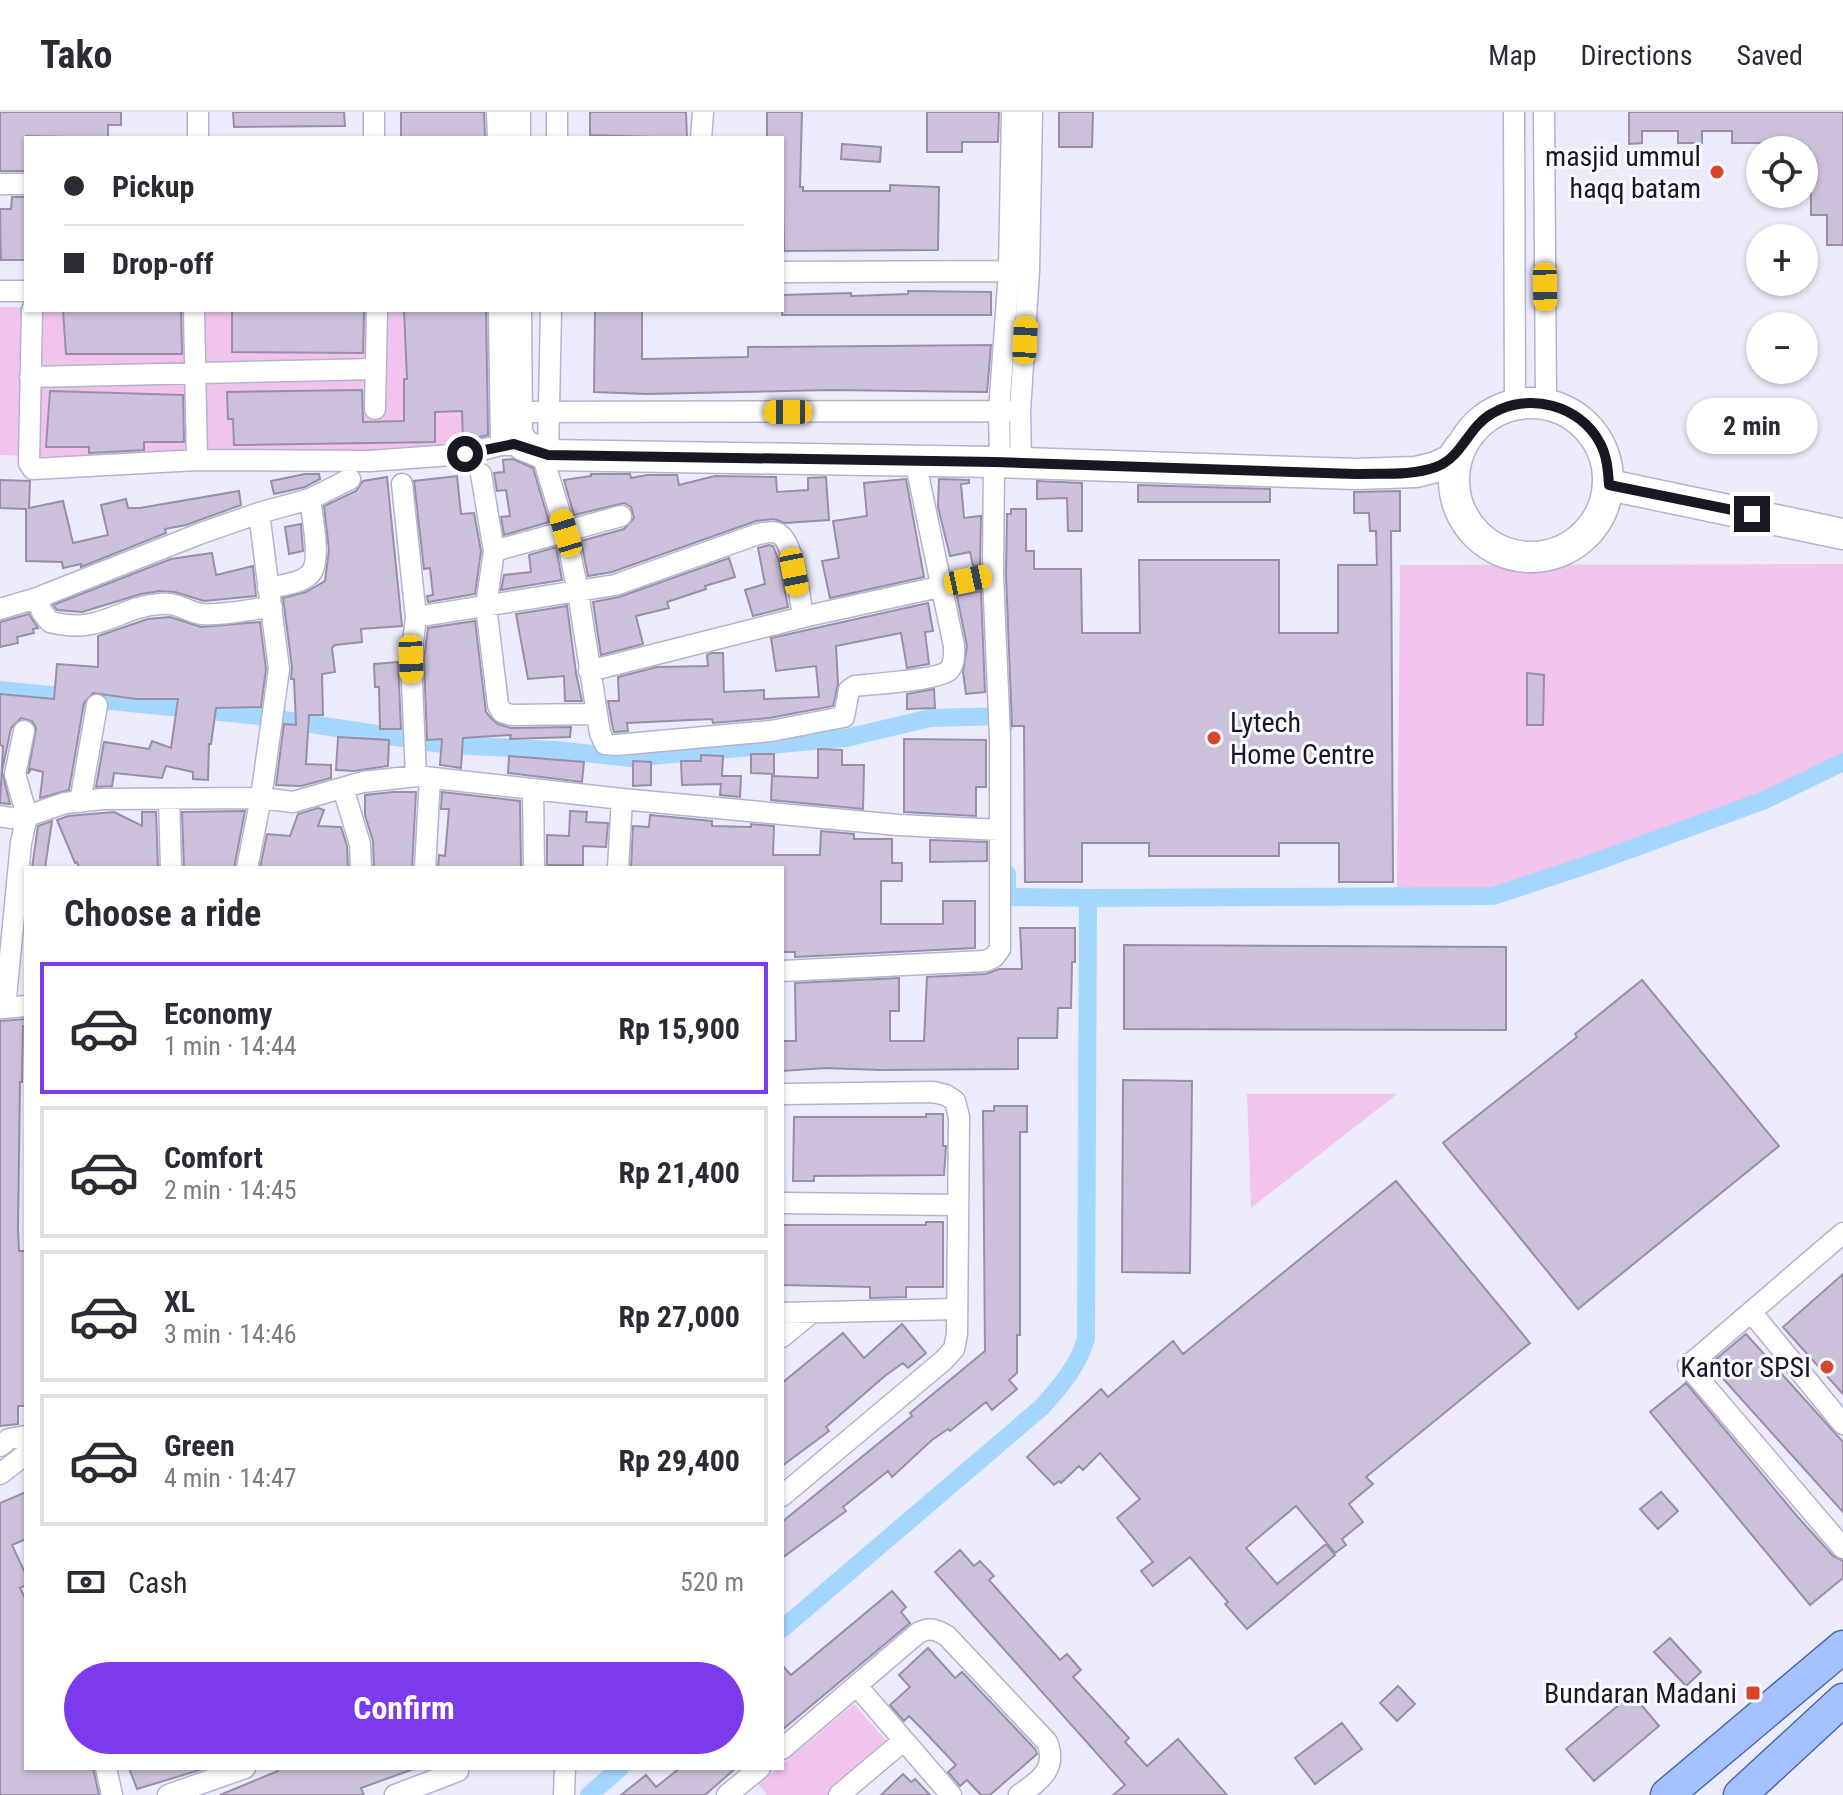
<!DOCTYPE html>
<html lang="en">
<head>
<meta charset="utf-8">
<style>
  :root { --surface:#fff; --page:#f7f7f7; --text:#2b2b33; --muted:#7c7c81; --line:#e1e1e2; --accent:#7c3aed }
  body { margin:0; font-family:"Roboto Condensed",sans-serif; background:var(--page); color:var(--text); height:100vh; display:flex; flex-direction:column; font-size:30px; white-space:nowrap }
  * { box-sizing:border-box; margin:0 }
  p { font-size:26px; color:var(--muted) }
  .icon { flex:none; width:44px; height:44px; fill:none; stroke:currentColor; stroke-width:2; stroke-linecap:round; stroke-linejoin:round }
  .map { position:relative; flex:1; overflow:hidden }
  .drawer { position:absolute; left:24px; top:754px; width:760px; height:904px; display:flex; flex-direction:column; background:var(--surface); border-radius:0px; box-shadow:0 2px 6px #0004 }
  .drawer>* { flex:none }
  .hud { position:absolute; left:24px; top:24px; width:760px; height:176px; border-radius:0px; box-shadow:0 2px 6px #0004; display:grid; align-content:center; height:176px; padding:0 40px; background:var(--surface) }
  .controls { position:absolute; left:1746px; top:24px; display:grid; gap:16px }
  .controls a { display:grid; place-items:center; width:72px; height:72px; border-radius:50%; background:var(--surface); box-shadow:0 2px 6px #0004; font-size:40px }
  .end { position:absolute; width:36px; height:36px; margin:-18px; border:10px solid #191822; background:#fff; box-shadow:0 0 0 4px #fff }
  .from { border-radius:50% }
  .bubble { position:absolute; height:56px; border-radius:28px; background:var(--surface); box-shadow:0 2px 6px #0004; font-size:26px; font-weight:700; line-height:56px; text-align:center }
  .car { position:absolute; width:24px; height:48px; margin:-24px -12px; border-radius:10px; box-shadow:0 0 6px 2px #0007; background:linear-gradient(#f5c518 24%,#345 0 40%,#f5c518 0 76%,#345 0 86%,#f5c518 0) }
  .hud b { display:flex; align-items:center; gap:28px; height:76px; font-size:30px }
  .hud b+b { border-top:2px solid var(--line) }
  .hud i { width:20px; height:20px; background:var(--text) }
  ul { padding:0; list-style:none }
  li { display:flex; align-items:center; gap:24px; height:132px; margin:0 16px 12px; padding:0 24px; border:4px solid var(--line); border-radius:0px }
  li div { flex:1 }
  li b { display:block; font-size:30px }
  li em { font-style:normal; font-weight:700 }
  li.active { border-color:var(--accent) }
  li>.icon { width:72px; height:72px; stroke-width:1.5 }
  h2 { padding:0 40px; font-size:36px; line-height:96px }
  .pay { display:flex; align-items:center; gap:20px; height:88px; padding:0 40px; font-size:30px }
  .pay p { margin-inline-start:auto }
  .button { display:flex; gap:16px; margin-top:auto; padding:16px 40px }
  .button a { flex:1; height:92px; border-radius:48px; background:var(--accent); color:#fff; font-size:32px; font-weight:700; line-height:92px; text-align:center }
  header { display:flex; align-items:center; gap:48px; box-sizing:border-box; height:112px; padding:0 40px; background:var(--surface); border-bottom:2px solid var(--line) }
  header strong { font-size:38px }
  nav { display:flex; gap:44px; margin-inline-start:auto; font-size:28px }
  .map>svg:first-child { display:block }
</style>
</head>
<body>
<header>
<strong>Tako</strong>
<nav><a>Map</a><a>Directions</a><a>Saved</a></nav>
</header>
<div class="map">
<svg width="1843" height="1683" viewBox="0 0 1843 1683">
  <rect width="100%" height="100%" fill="#ebebfc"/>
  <path fill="#f1c3ed" d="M0 195H26V198H502L503 339 311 354 0 343Z
    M1843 452V650L1765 688 1587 753 1493 784 1397 786 1400 453Z
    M1247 982H1397L1251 1096Z
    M854 1592 890 1633 830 1683H767L758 1672 778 1656H782V1652Z"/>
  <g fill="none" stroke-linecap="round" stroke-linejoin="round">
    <path stroke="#a5d7fe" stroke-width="18" d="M0 578 258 604 449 633 555 638 631 646 846 626 930 606 1005 604V613
      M1007 762V785L1088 786
      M782 1517 1042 1295C1063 1271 1076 1257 1086 1227L1088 786 1493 784 1587 753 1765 688 1843 650
      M589 1683 620 1656"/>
  </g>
  <path fill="#cdc0db" stroke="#9a8ea7" stroke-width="2" d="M0 0H121V13H108V26L26 24V59H0Z
    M233 0H344L345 14 234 15Z
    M401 0H484L485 26H401Z
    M590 0H686L687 26 590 23Z
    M767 0H802L800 75H803V79H890V73L939 75 938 138 784 139 782 26H767Z
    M927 0H999L998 30H962V40H927Z
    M1059 0H1093L1092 35H1059Z
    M1629 0H1843V133H1827V103H1811V77H1804V38H1797V31H1732V19H1702V31H1678V19H1642V31L1629 32Z
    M842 32 881 35 880 50 841 47Z
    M26 85V148H1L0 97H11L12 85Z
    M908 179 991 180V203H782V183L851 181V184L908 182Z
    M63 198H181L182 242H66Z
    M232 198H364L363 241 232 240Z
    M404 198H486L488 323 463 329 462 299 435 300V330L234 333 233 307H228L227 280 362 278 363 310 404 309V267H407Z
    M595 198H642V247L748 245V235L991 233 987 280 831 278 646 282 594 280Z
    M50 279 183 283 184 330H144V338L89 341V335H46Z
    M513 347 533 356 549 410 504 423 501 405 510 404 506 378 497 379 494 361 504 360 503 348Z
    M305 362H319L320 367 305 375 274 382 271 369Z
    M591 362H630L631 366 647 363H677L679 373 715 364 776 365 777 380 808 378V366L826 365 829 408 785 411 774 407 756 409 612 460 588 464 581 429 624 417 634 406 631 395 624 391 574 403 564 368 591 364Z
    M457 364 461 402 474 401 481 439 475 482 428 490 427 484 433 483 430 456 424 457 414 369Z
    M387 365 402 514 361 517 362 530 335 533 332 536 335 560 322 562 323 603H309L306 652 331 653V666L301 674 276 673 284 612 296 613 294 567H291L292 555 283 486 306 480 325 469 329 438 324 394 356 379 363 369Z
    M906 367 924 465 830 486 822 449 839 446 833 409 867 404 864 371Z
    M939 367 969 368V371L961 372 964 406 981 404 980 453 973 454 970 440 950 444 938 395Z
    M0 368 30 369 29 396 63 389 73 431 108 423 101 393 126 387 128 396H140L239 379 241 393 186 413 165 417 166 421 81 455V452L63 456 62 450 26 449V397L0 396Z
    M1037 369 1082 371V419H1068L1067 386 1037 387Z
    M1138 373 1270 377V390H1138Z
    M1400 379V419H1391L1393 770H1339V731H1279V744H1149V731H1082V770H1025L1024 614H1012L1006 463 1007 402H1011V397H1026V439H1034V457H1081L1082 521H1140L1139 448H1279V521H1338V453H1377L1376 419H1370L1369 401H1354V380Z
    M301 412 303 439 289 442 285 415Z
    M769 433 773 434 779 449 788 495 753 504 745 478 765 472 758 436Z
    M556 435 562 468 501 478 504 463 531 460 529 443Z
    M212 441 216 463 253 454 256 484 204 489 175 480 160 479 141 482 82 500 57 498 53 493 171 447Z
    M729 446 735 465 705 474 706 477 667 490 669 496 636 504 643 532 601 543 593 490 619 485Z
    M981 479 985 580 966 582 963 560 967 534 957 484Z
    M928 491 933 519 925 520 929 552 907 556 901 521 836 534 838 572 833 594 769 606 713 611 712 607 627 611 628 619 614 620 613 617 608 589H619L618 565 657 555 708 554 707 543 712 541H723L724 580 764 578V587L819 585 816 554 776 559 771 526Z
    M567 494 576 561 582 589H565L564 564 528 567 516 502Z
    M29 502 38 516 33 517 34 521 17 525 18 531 0 535V510Z
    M170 505 201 515 260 510 266 557 261 595 216 596 211 632H209L208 668 193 667V660L166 654 162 666 114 661 112 674 96 675 104 630 149 637 152 629 171 636 178 587H136L93 581 84 591 69 678 40 686 43 660 31 657 28 662 36 616 32 609 21 606 11 616 2 659 10 692 0 691 3 634 0 633V582L54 587 57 552 98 555V524L148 507Z
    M475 509 486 600 491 606 498 612 511 616 571 615 570 625 510 627 511 623 463 626 461 656 440 653 442 627 427 628 424 548 428 516Z
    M398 550 401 617H380L379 575H375L374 552Z
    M1527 561 1544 563 1543 613H1527Z
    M934 577 935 596 907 597V582Z
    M338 625 389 628 388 654 354 659 336 658Z
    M904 627 986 628V675H976V704L904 700Z
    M818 637 842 638V653H864L863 697 771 688 772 664 818 666Z
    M751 642H774V662L751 661Z
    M701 643 723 644 722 664H741L740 685 720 683 721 672 682 673 681 649H701Z
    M509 644 584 650 582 670 508 661Z
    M633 649 651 650V673L633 674Z
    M393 680H416L412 756H374L373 729 365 703V683Z
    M442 680 520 689 521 756H438L439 743 445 744 449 697H441Z
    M318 696 324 698 318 714 341 715 347 734 348 756H260L267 722 290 724 298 702Z
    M245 699 234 756H184L182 700Z
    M570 699 587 700 586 710 608 711 606 735 583 734V753H547V723L569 724Z
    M114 700 142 714V700H156L158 756H79L77 750 75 751 57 708 68 704Z
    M650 703 712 709V714L751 715V712L774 714 773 743H820L821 719 854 722V727H892V751H902V769H881V812H943V789H975V836L795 845V840H782V756H631L633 714 649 715Z
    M52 709 45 756H32L38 714Z
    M930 728 987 730V749L930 750Z
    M1020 816H1075V850H1072L1071 896H1058L1057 926H1018V957L880 958 826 956 782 959V929H796L795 871 899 866V899H890V929H924L927 865 986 862 999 857H1022Z
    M1124 833 1506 835V918L1124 917Z
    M1642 868 1779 1034 1578 1197 1443 1031 1577 925 1575 922Z
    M26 907V914H23L22 970H20L18 1116 19 1139H26V1277L25 1294H18V1312L0 1314V909Z
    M1123 968 1192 969 1190 1161 1122 1160Z
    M994 994H1027V1020H1020V1223H1017V1261L1009 1268 1017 1277 992 1298 986 1290 950 1319 948 1317 932 1328 892 1365 888 1359 843 1395 846 1399 782 1446V1410L912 1304 910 1301 985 1239 983 999H994Z
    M926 1002H943V1034H946L944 1063 814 1064V1069H793L794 1005H926Z
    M1396 1069 1530 1231 1366 1365 1373 1372 1349 1392 1363 1410 1342 1427 1346 1433 1335 1441 1296 1394 1246 1436 1277 1472 1326 1432 1335 1443 1247 1517 1225 1492 1228 1490 1190 1445 1153 1474 1141 1459 1153 1450 1117 1406 1140 1387 1100 1341 1083 1358 1079 1354 1061 1371 1059 1369 1054 1373 1027 1345 1101 1277 1108 1285 1173 1229 1183 1242Z
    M926 1110H943V1175H906V1185L870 1186V1175L782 1173V1113H926Z
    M1843 1162V1282L1783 1215Z
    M902 1212 926 1241 908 1256 903 1251 886 1263 826 1315 829 1319 782 1354V1271L843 1221 864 1246Z
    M1746 1222 1843 1330V1400L1710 1252Z
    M1686 1271 1796 1403 1833 1444 1843 1449V1466L1810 1493 1650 1300Z
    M26 1380V1427L12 1433 26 1463V1473L20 1476 26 1488V1656H93L99 1683H0V1391Z
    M1661 1380 1678 1399 1658 1417 1640 1397Z
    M960 1438 974 1454 980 1449 994 1464 989 1468 1060 1548 1067 1542 1081 1558 1073 1565 1129 1626 1125 1630 1147 1654 1178 1627 1227 1683H1113L1125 1673 935 1460Z
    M892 1479 906 1495 901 1500 910 1511 782 1618V1553L791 1563Z
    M1670 1526 1701 1560 1686 1574 1654 1540Z
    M928 1536 955 1566 962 1560 1035 1637 1037 1642 990 1683H981L967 1668 960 1674 948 1660 956 1653 923 1618 909 1604 904 1609 890 1593 910 1575 899 1563Z
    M1398 1574 1415 1592 1397 1609 1380 1591Z
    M1632 1582 1659 1614 1594 1669 1566 1637Z
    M1342 1611 1362 1637 1315 1672 1295 1646Z
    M129 1656H203V1657L137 1677Z
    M277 1656H411V1658L361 1676 364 1683H220L278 1659Z
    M680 1656H736L705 1683H621L646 1663 656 1675Z
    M903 1662 911 1670 915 1667 930 1683H881Z"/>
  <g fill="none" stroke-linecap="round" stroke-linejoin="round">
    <defs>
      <path id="street" d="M374 0V26
        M497 0 498 26
        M1514 0 1515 292
        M1544 0 1546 292
        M198 26V0
        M557 26V0
        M701 26 703 0
        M0 72H26
        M782 160 1022 159
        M0 179H26
        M32 198 29 351 33 357 197 348 370 349 465 342 501 333H523
        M194 198 197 348
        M499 198 501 333
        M30 265 376 257
        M375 297 377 198
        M518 300 1020 299
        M542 342 566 421 578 480 600 621 605 632 616 633 771 619 838 606 844 605 849 578 855 574C872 572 940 568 949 558 955 552 954 541 954 534L915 348
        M548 343 551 198
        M1000 350 999 299 1009 159 1012 0
        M1021 351 1020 299 1029 159 1032 0
        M481 362 494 439
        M402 372 416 505 411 547 416 664
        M268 476C281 473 301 472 310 462 322 450 312 404 310 387
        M37 486 42 500 50 510C102 523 117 495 160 492 178 490 187 500 202 502 225 504 249 497 272 495
        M0 497 37 486 199 422 259 401 310 387 350 367
        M416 505 615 473 758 422C764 421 772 419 777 421 794 426 800 488 803 505
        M589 559 803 505 993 463
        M595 602 511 603 502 600 498 593 486 494 494 439 621 404
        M343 676 360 732 361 756
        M533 678 534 756
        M169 687 171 756
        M80 690 97 593
        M0 704 10 706 27 704 65 691 103 687 261 686 293 690 363 670 416 664 622 687 898 713 1000 718
        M247 756 261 686 279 557 259 401
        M425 756 430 666
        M618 756 622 687
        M782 859 985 849 994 845 1000 837V626L993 463 994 350
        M0 896 26 894
        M5 896 21 731 27 704 15 662 24 619
        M782 982 933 980 946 983 955 989 959 1005 957 1222 954 1237 944 1248 782 1384
        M782 1091 958 1093
        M1843 1121 1688 1254 1843 1436
        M782 1201 956 1197
        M1752 1201 1843 1312
        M782 1225 811 1201
        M0 1334 9 1327 26 1324
        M0 1362 26 1342
        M857 1574 951 1683
        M782 1637 918 1521C929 1515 936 1517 947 1524L1047 1630C1058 1657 1039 1669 1019 1683
        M106 1656 112 1683
        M168 1683 245 1656
        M395 1683 458 1659
        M564 1683 565 1656
        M727 1683 760 1656
        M839 1683 903 1629"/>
      <path id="secondary" d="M515 0V26
        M516 198 517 320 523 333 548 343 994 350 1356 362 1416 360 1436 355 1451 348 1460 335
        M1454 368a77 77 0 1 1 154 0a77 77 0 1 1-154 0Z
        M1609 373 1843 422"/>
      <path id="primary" d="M1667 1683 1843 1535
        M1740 1683 1843 1588"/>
    </defs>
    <use href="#street" stroke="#b3b3cf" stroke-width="23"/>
    <use href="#secondary" stroke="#b3b3cf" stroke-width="33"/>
    <use href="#primary" stroke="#4c6bb0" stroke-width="35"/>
    <use href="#street" stroke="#fff" stroke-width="20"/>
    <use href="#secondary" stroke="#fff" stroke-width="30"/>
    <use href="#primary" stroke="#a4c1fe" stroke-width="32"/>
  </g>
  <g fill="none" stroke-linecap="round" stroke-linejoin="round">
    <path stroke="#191822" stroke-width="10" d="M465 342 514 332 548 343 994 350 1356 362C1382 361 1411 364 1436 355 1462 346 1468 314 1493 301 1529 280 1580 293 1600 331 1607 344 1608 358 1609 373L1752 402"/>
  </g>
  <g fill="#d3482a" stroke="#f9f9ff" stroke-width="3">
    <circle cx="1717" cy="60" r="8"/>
    <circle cx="1214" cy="626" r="8"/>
    <circle cx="1827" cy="1255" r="8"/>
    <rect x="1745" y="1573" width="16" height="16" rx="4"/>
  </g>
  <g text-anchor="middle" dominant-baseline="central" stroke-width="6" stroke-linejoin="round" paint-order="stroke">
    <g font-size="28" fill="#191822" stroke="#f9f9ff" text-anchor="end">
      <text x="1701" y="44">masjid ummul<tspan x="1701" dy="32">haqq batam</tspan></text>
      <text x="1230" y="610" text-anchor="start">Lytech<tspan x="1230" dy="32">Home Centre</tspan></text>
      <text x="1811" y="1255">Kantor SPSI</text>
      <text x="1737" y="1581">Bundaran Madani</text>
    </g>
  </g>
</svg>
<div class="controls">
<a><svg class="icon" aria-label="locate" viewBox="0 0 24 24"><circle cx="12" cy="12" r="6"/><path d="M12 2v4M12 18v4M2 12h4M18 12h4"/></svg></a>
<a>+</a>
<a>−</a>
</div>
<i class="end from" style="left:465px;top:342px"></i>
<i class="end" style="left:1752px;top:402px"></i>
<div class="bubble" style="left:1686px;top:286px;width:132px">2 min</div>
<i class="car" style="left:1545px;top:175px;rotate:179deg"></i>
<i class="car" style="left:1025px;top:228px;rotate:3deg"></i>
<i class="car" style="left:788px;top:300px;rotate:270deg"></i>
<i class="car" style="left:566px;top:421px;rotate:343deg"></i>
<i class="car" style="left:794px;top:460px;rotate:169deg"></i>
<i class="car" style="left:968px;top:468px;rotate:78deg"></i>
<i class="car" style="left:411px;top:547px;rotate:178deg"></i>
<div class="hud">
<b><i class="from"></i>Pickup</b>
<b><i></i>Drop-off</b>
</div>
<section class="drawer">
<h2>Choose a ride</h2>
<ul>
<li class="active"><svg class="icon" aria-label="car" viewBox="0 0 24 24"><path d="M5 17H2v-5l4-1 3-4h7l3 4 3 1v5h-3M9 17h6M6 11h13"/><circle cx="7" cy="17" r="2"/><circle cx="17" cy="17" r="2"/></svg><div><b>Economy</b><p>1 min · 14:44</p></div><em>Rp 15,900</em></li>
<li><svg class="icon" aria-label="car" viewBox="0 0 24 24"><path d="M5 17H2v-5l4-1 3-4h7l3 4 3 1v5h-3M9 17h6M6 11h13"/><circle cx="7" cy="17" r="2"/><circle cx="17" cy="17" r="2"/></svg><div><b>Comfort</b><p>2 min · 14:45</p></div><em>Rp 21,400</em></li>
<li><svg class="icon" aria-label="car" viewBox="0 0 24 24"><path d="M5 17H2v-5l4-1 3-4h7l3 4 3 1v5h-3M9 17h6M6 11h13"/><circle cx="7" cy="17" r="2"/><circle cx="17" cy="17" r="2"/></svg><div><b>XL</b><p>3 min · 14:46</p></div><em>Rp 27,000</em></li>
<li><svg class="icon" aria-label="car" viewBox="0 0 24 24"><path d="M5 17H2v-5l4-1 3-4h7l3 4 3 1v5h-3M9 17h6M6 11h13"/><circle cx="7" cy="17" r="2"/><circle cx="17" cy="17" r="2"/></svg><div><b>Green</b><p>4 min · 14:47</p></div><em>Rp 29,400</em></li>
</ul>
<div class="pay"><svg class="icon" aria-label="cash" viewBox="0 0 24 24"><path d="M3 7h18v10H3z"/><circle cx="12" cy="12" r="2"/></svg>Cash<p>520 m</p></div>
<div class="button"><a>Confirm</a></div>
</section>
</div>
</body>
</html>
